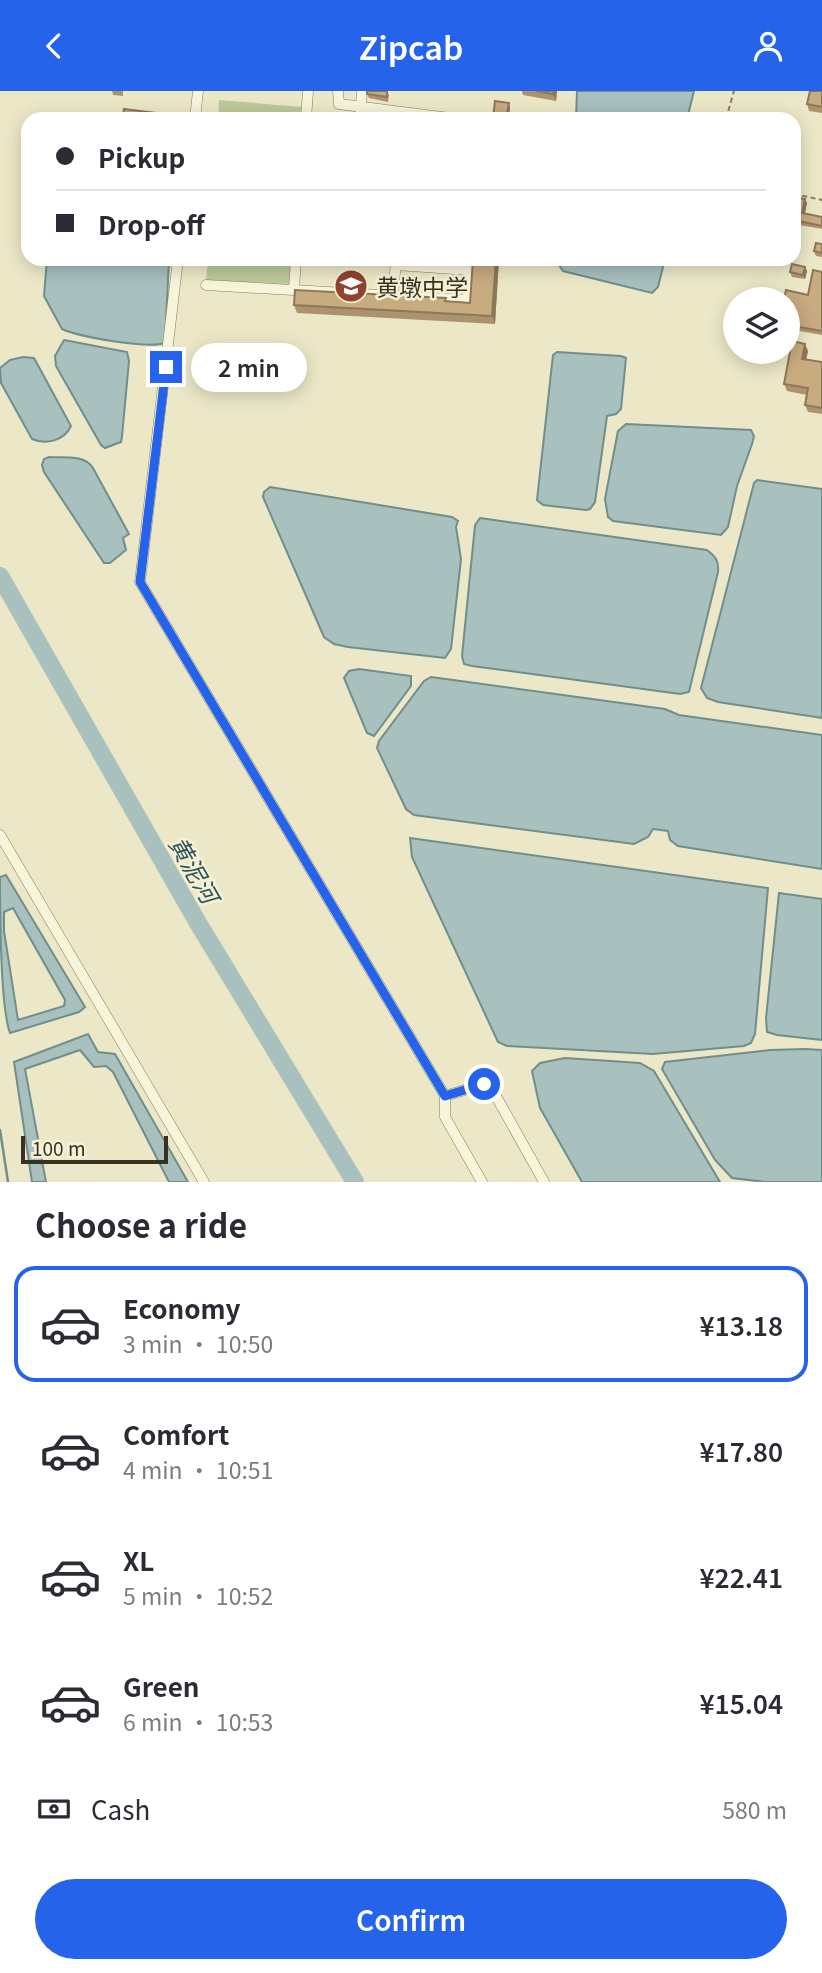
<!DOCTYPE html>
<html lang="en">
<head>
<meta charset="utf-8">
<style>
  :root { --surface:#fff; --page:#f2f2f3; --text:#2b2b33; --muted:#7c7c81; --line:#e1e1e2; --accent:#2563eb }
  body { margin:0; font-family:Georgia,"Noto Sans SC",serif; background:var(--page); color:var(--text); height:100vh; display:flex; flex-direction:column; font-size:26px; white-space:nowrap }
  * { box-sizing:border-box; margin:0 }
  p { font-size:23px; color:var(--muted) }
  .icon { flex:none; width:38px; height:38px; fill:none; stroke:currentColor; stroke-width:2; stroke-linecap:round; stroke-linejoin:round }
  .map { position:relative; height:1091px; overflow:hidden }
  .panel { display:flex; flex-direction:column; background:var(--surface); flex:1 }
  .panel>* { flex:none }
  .top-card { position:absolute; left:21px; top:21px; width:780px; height:154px; border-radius:21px; box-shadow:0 4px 18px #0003; display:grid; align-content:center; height:154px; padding:0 35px; background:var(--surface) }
  .fabs { position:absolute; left:723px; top:196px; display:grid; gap:14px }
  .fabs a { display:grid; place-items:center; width:77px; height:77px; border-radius:50%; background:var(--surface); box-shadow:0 4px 18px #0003; font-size:35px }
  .scale { position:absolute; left:21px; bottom:18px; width:147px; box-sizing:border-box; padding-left:7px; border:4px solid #383020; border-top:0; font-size:19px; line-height:24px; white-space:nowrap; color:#383020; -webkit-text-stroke:5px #f4f1d6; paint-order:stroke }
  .end { position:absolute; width:32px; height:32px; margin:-16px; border:9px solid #2563eb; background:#fff; box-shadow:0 0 0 4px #fff }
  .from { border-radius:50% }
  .bubble { position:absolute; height:49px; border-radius:24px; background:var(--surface); box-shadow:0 4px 18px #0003; font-size:23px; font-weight:600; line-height:49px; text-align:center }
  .top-card b { display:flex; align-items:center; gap:24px; height:66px; font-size:26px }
  .top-card b+b { border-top:2px solid var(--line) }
  .top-card i { width:18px; height:18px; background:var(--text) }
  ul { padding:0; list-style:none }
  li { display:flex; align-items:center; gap:21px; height:116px; margin:0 14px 10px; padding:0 21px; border:4px solid transparent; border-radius:21px }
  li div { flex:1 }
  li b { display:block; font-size:26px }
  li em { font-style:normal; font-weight:600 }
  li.current { border-color:var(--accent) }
  li>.icon { width:63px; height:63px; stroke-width:1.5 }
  h2 { padding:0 35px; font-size:32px; line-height:84px }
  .pay { display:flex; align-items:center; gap:18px; height:77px; padding:0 35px; font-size:26px }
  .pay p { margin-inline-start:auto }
  .primary-button { display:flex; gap:14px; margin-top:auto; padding:14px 35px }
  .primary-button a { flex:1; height:80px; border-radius:42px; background:var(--accent); color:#fff; font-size:28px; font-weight:600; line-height:80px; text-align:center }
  header { display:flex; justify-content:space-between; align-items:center; height:91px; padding:0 35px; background:var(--accent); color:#fff; font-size:32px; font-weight:600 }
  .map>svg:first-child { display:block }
</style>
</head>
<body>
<header><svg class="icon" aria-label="back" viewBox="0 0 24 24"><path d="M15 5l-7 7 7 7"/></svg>Zipcab<svg class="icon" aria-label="person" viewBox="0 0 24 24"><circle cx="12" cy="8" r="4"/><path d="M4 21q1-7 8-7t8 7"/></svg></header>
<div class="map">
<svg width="822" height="1091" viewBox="0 0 822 1091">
  <rect width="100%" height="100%" fill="#ece8c7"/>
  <path fill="#bcca9b" d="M219 9 302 16 301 28H218Z
    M208 168H292L290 193 206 189Z"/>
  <path fill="#a8c0be" stroke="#6f8e8c" stroke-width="2" fill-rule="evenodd" d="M577 0H694L687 28H576Z
    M47 168H169L165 252C147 258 80 246 62 238L44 205Z
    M559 168H665L658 196 652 202 563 180 559 174Z
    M64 249 127 261 129 270 122 345 121 351 105 357 101 354 56 275 55 265Z
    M557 261 621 265 626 267 621 318 616 323 607 325 595 411 590 418 586 419 543 414 537 409 553 264Z
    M23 266 34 267 71 335C64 350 46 354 32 348L1 292 0 277 10 269Z
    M626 333 751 339 754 345 752 353 737 395 728 436 721 444 613 430 608 426 605 408 617 345 618 340Z
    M49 366C63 367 85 363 93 377L129 443 123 447 126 459 110 472H104L44 381 42 374 44 368Z
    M757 389 822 398V627L718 611 707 607 701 597 754 392Z
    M270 396 452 426 458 430 456 436 461 468 451 558 445 567 348 556 334 553 324 546 263 406 264 401Z
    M480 427 707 459C716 466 719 470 718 481L689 601 680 603 472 575 464 573 462 565 475 434Z
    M359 578 411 585V595L374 645 367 642 344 587 349 580Z
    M431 586 665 618 679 624 822 644V778L678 755 670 749 668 740 653 738 648 746 634 753 414 724 406 718 377 657 379 650 424 590Z
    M410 747 768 797 755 943 751 952 744 955 653 963 507 955 498 951 412 766Z
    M6 784 85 916 79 921 10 942C0 915 0 821 0 786ZM13 817 65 909 64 915 18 929 4 840V821Z
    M779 802 822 808V949L777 944 767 941 766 927Z
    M88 943 98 961 115 963 188 1091H169L113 981 106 975 94 976 80 959 25 978 46 1091H32L14 971Z
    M805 958 822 959V1091H765L732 1087 715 1069 662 978 665 971 770 959Z
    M565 967 640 972 654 980 720 1091H582L540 1017 532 980 540 972Z"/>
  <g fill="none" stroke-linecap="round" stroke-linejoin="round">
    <path stroke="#6f8e8c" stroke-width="2.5" d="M0 1039 8 1091"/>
    <path stroke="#a8c0be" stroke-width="18" d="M0 485 198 832 355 1091"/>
    <defs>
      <path id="minor" d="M338 0 339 13 457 28
        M195 28 198 0
        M306 28 308 0
        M360 28 362 0
        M178 168 140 491 445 1005 484 993 492 998 544 1091
        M396 174 469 179
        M206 194 467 209 470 168
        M294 198 296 168
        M393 204 396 170
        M0 744 204 1091
        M445 1005V1026L482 1091"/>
    </defs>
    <use href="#minor" stroke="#877b5d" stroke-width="11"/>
    <path stroke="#877b5d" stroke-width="2" stroke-dasharray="5 3.5" stroke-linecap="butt" d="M726 28 734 0
      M794 103 822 109"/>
    <use href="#minor" stroke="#f7f4da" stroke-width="10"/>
  </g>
  <path fill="#ac936d" d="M112 0H123V5L113 4Z
    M522 0H557L556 10 523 4Z
    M822 0V22L809 20 807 13Z
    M367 3H389L388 11 369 7Z
    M794 106 805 108 807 112 805 122 822 126V138L794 133Z
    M822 153V166L816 165 814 160Z
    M473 168H499L495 233 297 222 294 214 447 210 470 212Z
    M805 176 807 180 805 188 792 186 790 181Z
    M822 181V244L788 238V208L808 204Z
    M808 260 806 268 822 271V323L808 321 805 314 807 304 787 300 784 293Z"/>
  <path fill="#8c7859" d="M554 0H557L556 10 553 3Z
    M509 12 510 17 509 28H506Z
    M805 108 807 112 804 126 802 122Z
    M496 168H499L495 233 492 225Z
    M805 176 807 180 805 188 803 184Z
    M805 253 808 260 805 275 802 268Z"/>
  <path fill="#c8ab7f" stroke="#8c7859" stroke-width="2" d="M367 0H387V6L367 3Z
    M536 0H554L553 3Z
    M810 0H822V16L807 13Z
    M495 10 509 12 506 28H493Z
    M124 18 172 24V28H105V23L123 25Z
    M794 106 805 108 802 122 822 126V135L794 129Z
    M816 152 822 153V162L814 160Z
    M473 168H496L492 225 294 214 295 199 446 207 445 210 470 212Z
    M792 173 805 176 803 184 790 181Z
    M813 179 822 181V240L788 234V208H784L786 199 808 204Z
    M792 250 805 253 802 268 822 271V317L805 314 808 297 784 293Z"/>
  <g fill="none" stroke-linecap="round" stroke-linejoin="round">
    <path stroke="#2563eb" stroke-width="9" d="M166 276 140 491 445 1005 484 993"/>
  </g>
  <defs>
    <symbol id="school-disc" viewBox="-11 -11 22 22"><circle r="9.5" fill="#934230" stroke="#f4f1d6"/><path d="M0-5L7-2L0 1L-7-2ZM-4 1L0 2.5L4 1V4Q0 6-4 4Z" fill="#fff"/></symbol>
  </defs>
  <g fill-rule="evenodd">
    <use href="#school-disc" x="332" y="176" width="38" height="38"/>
  </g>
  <g text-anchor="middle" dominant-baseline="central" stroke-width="5" stroke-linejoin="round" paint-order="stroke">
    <g font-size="23" fill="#383020" stroke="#f4f1d6" text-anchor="start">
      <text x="376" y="195">黄墩中学</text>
    </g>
    <g font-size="24" font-style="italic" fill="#305257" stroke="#f4f1d6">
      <text transform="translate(195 778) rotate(60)">黄泥河</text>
    </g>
  </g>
</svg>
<div class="fabs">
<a><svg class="icon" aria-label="layers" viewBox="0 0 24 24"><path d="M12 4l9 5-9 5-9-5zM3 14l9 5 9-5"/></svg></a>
</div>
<div class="scale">100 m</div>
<i class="end from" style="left:484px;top:993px"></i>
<i class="end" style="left:166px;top:276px"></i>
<div class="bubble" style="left:191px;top:252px;width:116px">2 min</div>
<div class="top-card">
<b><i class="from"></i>Pickup</b>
<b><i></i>Drop-off</b>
</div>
</div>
<section class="panel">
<h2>Choose a ride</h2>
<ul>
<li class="current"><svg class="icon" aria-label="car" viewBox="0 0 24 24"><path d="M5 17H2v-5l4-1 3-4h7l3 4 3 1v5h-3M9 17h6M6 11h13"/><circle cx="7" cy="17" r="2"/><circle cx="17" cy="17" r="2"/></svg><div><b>Economy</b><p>3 min · 10:50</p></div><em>¥13.18</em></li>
<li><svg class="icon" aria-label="car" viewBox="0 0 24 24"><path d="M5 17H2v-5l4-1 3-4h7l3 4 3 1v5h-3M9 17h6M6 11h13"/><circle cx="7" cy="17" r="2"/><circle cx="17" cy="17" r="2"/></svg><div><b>Comfort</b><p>4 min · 10:51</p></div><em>¥17.80</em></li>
<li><svg class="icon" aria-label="car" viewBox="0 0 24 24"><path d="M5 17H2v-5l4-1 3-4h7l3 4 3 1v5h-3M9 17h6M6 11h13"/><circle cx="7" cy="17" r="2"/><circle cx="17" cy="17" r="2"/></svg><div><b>XL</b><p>5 min · 10:52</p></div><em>¥22.41</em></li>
<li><svg class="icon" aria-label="car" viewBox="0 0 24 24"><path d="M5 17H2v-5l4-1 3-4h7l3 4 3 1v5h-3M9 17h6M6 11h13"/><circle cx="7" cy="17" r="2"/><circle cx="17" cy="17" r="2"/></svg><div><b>Green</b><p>6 min · 10:53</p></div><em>¥15.04</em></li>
</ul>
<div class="pay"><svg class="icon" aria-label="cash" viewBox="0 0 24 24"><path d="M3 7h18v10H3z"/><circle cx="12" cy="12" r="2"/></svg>Cash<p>580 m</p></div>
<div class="primary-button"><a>Confirm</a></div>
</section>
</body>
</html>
